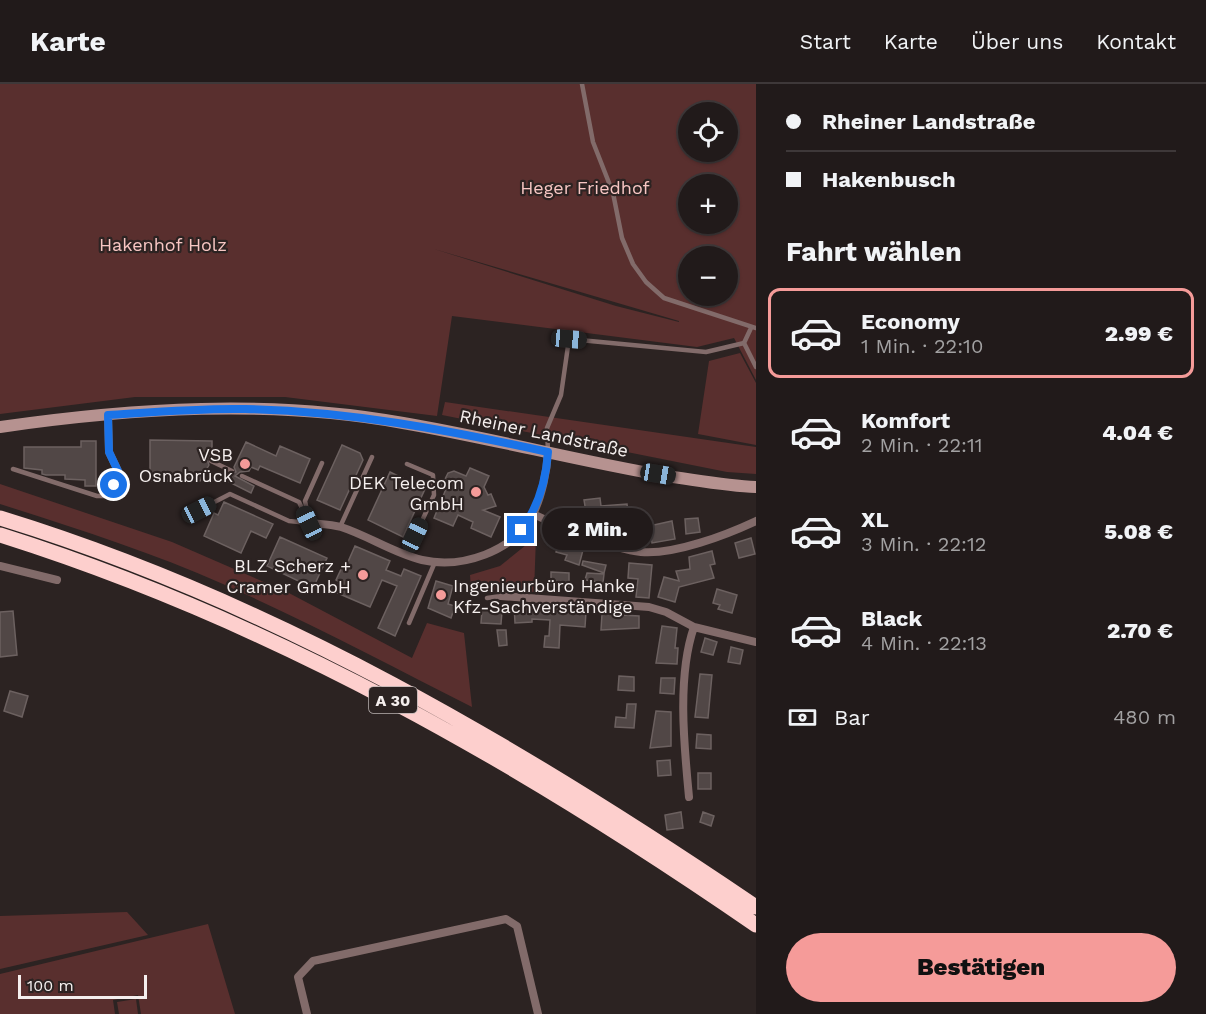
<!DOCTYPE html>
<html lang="de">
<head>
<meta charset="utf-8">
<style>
  :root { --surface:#211a1a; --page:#292323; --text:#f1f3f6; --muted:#a2a1a2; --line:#3e3839; --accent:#f59b99 }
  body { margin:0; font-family:"Work Sans",sans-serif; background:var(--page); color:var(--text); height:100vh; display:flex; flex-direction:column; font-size:22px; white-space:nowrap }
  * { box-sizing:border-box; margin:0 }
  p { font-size:20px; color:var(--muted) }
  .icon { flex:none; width:33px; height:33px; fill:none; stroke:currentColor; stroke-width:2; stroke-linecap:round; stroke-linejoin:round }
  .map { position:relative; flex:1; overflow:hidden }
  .drawer { display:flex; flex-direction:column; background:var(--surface); width:450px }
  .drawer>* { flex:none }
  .top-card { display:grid; align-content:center; height:132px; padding:0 30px; background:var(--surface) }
  .tools { position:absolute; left:678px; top:18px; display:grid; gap:12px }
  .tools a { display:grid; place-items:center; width:60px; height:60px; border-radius:50%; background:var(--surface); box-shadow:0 2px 4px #0004,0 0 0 2px var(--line); font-size:30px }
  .scale { position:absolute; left:18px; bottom:15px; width:129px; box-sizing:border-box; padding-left:6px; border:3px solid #f5efee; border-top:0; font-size:16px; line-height:21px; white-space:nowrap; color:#f5efee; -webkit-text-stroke:4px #2c2322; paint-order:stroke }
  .end { position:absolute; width:27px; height:27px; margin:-14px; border:8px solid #1a73e8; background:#fff; box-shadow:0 0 0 3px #fff }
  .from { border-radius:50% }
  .bubble { position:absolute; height:42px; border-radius:21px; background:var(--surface); box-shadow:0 2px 4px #0004,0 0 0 2px var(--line); font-size:20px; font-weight:800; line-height:42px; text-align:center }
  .car { position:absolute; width:18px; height:36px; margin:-18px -9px; border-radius:8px; box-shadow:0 0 4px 2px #0007; background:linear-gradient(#222 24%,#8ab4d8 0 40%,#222 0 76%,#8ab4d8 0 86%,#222 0) }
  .top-card b { display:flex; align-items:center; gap:21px; height:57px; font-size:22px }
  .top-card b+b { border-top:2px solid var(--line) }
  .top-card i { width:15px; height:15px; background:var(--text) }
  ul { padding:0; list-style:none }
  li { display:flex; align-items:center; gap:18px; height:90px; margin:0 12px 9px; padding:0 18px; border:3px solid transparent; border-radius:12px }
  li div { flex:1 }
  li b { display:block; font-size:22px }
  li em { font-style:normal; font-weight:800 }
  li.active { border-color:var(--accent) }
  li>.icon { width:54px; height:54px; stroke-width:1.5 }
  h2 { padding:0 30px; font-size:27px; line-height:72px }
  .pay { display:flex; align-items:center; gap:15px; height:66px; padding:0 30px; font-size:22px }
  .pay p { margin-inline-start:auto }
  .button { display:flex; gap:12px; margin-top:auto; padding:12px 30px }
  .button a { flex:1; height:69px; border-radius:36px; background:var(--accent); color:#111; font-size:24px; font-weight:800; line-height:69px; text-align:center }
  header { display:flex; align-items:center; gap:36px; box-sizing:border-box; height:84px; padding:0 30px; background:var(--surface); border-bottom:2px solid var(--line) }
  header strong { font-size:28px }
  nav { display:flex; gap:33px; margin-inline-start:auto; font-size:21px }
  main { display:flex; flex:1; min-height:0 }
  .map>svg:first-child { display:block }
</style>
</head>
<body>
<header>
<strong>Karte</strong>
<nav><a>Start</a><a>Karte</a><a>Über uns</a><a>Kontakt</a></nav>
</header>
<main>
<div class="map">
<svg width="756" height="930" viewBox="0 0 756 930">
  <rect width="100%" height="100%" fill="#2c2322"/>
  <path fill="#592f2e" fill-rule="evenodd" d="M0 0H756V296L734 254 697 263 452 232 437 332 285 313H135L0 330ZM688 28H728V68H688ZM688 100H728V140H688ZM434 165 679 237V238L616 222ZM688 172H728V212H688Z
    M740 269 756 299V361L698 350 709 277Z
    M445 318 756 363V390L727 388 442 331Z
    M0 400 172 458 287 508 412 574 427 539 464 549 472 623C390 581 308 538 223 500 151 468 75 444 0 420Z
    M536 453 534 508 471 504 470 491 500 482Z
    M127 828 148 851 0 885V832Z
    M208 840 235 930H141L138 911 113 916 115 930H0V890Z
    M136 915 138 930H119L117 918Z"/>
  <path fill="#514746" stroke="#6c6160" stroke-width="1.5" d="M150 356 212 357V373L207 375 209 381 200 397H150Z
    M81 357H96V402H85V396L65 395V391H46L42 390V386L24 384V363H81Z
    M246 358 276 372 280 362 310 375 300 399 260 382 258 386 251 383 249 387 240 388 235 392 254 402 251 409 227 397 230 391 236 388 234 383Z
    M342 361 360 369 363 376 340 426 317 416Z
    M470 384 489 392 484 403 488 411 491 410 496 422 483 426 500 433 491 453 471 444 473 438 458 431 453 442 434 434 446 405 441 403 448 389 454 387 466 392Z
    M390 388 425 405 403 453 368 436Z
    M600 414 601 422 627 420 628 429 587 434 584 416Z
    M224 418 273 440 266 454 251 447 241 469 204 452 214 429 218 431Z
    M698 434 700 448 686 450 685 435Z
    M672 437 675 455 652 459 649 442Z
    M280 453 327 474 313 504 267 482Z
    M751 454 755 470 739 474 735 459Z
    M560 455 577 461 575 464 583 466 579 481 565 476 567 471 556 468Z
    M355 462 390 477 386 486 401 492 404 485 421 492 395 552 378 544 397 502 382 496 370 523 335 508 339 498 336 496 344 479 347 480Z
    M712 467 715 480 710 481 714 494 679 503 675 518 658 513 664 493 679 497 676 487 690 485 689 473Z
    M583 477 606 481 604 489 582 481Z
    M629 479 652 481 649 514 636 513 638 495 628 494Z
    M551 488 569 489V503L551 502Z
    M587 489 604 490 603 499 585 496Z
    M436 497 453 502 448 520 455 522 451 534 428 524Z
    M717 505 737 511 732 529 718 525 720 521 713 519Z
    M514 521H532V523L586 528 585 543 560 541 559 564 544 563 545 552H549L550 536 532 535V538L515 539Z
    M482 526 502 527 501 540 481 539Z
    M13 527 17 571 0 573V528Z
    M602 530 639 532V544L601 546Z
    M662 542 677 544 675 564H678L677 580 656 579Z
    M497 546H506L507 561 499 562Z
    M705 554 717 558 713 571 701 568Z
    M731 563 743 566 740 580 728 578Z
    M700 590 712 591 708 634 695 633Z
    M619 592 634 593V607L618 606Z
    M661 594H675L674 610 660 609Z
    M10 607 28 612 22 633 4 627Z
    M627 620H636L634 644 615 643 616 633 626 634Z
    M656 627 671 628V662L650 664Z
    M697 650 711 651V665L696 664Z
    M670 676 671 691 658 692 657 677Z
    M698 689H711V705H698Z
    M681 728 683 744 667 746 665 731Z
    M703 728 714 732 711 742 700 738Z"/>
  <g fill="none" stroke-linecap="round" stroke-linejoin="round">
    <path stroke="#826b6a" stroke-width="4.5" d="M582 0 593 58 613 109 622 154 633 180 646 198 664 214 756 244
      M744 259 756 283
      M548 368 547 344 561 311 569 255 706 268 744 259 751 244
      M211 377 232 387
      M13 385 97 412H114L118 387
      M242 392 299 418 309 439
      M199 426 230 410 289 437 309 439
      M308 431 305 417 322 379
      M340 443 372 373
      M406 471 434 411 433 391 407 380
      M487 514 501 512
      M409 539 435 478"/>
    <path stroke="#826b6a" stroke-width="8" d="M108 331 109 368 118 387
      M533 430C560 443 612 465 641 468 674 471 726 451 756 437
      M309 439C319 440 331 440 341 443 369 452 393 469 422 476 461 485 514 468 533 430 542 412 547 387 548 368
      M0 482 57 496
      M501 512 649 523 666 528 694 543 756 558
      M689 713C684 661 677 592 694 543
      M307 930 298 893 313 877 506 835 517 842 538 930"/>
    <path stroke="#b69290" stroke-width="12" d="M0 343C132 324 271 315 403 339 491 354 578 377 666 392 696 396 726 402 756 403"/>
    <path stroke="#fdcfcd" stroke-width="15" d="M0 434C274 518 520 663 756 823
      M0 451C273 537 521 679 756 841"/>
  </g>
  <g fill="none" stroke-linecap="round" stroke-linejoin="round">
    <path stroke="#1a73e8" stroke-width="8" d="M114 401 118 387 109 368 108 331C154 328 200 324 245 325 348 327 448 346 548 368 546 396 538 424 521 446"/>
  </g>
  <g fill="#f59b99" stroke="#2c2322" stroke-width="2">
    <circle cx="245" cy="380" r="6"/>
    <circle cx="476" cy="408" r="6"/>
    <circle cx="363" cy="491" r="6"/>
    <circle cx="441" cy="511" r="6"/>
  </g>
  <g text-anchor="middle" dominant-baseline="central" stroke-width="4.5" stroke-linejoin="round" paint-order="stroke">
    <rect fill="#2c2322" stroke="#b9b2b1" stroke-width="1.5" x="369" y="603" width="48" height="26" rx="4.5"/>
    <g font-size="16" font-weight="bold" fill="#f5efee">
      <text x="393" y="616">A 30</text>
    </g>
    <g font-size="18" fill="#f7c6c3" stroke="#2c2322">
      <text x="585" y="103">Heger Friedhof</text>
      <text x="163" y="160">Hakenhof Holz</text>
    </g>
    <g font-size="18" fill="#f5efee" stroke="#2c2322">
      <text transform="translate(544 349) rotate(12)">Rheiner Landstraße</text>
    </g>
    <g font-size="18" fill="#f5efee" stroke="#2c2322" text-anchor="end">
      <text x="233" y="370">VSB<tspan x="233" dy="21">Osnabrück</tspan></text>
      <text x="464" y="398">DEK Telecom<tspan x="464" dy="21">GmbH</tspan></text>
      <text x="351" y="481">BLZ Scherz +<tspan x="351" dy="21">Cramer GmbH</tspan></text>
      <text x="453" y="501" text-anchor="start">Ingenieurbüro Hanke<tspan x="453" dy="21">Kfz-Sachverständige</tspan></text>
    </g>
  </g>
</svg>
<div class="tools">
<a><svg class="icon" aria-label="locate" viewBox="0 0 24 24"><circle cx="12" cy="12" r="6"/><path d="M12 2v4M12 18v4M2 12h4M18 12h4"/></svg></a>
<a>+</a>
<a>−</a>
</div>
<div class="scale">100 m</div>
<i class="end from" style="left:114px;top:401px"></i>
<i class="end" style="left:521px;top:446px"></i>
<div class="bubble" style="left:542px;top:424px;width:111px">2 Min.</div>
<i class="car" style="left:569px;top:255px;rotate:95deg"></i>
<i class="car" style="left:658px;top:390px;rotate:99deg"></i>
<i class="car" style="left:199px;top:426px;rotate:63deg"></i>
<i class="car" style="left:309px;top:439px;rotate:335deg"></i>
<i class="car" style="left:415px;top:451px;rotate:25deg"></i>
</div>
<section class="drawer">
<div class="top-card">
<b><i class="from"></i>Rheiner Landstraße</b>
<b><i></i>Hakenbusch</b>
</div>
<h2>Fahrt wählen</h2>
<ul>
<li class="active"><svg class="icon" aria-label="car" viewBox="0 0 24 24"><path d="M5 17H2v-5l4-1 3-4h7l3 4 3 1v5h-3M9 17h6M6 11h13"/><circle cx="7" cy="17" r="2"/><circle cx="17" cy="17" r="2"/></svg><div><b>Economy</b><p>1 Min. · 22:10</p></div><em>2.99 €</em></li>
<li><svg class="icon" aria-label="car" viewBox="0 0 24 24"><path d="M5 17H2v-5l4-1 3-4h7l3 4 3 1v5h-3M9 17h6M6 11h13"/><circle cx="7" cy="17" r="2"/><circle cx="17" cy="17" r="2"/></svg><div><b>Komfort</b><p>2 Min. · 22:11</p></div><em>4.04 €</em></li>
<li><svg class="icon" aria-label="car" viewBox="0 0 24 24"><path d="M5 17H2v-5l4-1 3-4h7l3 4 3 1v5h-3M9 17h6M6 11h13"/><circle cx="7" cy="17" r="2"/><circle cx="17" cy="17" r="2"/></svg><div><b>XL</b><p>3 Min. · 22:12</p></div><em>5.08 €</em></li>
<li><svg class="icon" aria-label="car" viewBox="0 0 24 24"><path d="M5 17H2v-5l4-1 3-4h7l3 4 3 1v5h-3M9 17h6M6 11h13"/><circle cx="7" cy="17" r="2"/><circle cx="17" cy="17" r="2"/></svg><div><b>Black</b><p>4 Min. · 22:13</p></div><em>2.70 €</em></li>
</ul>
<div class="pay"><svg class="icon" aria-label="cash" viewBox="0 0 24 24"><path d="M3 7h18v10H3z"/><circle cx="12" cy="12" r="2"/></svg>Bar<p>480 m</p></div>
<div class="button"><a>Bestätigen</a></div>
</section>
</main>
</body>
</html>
